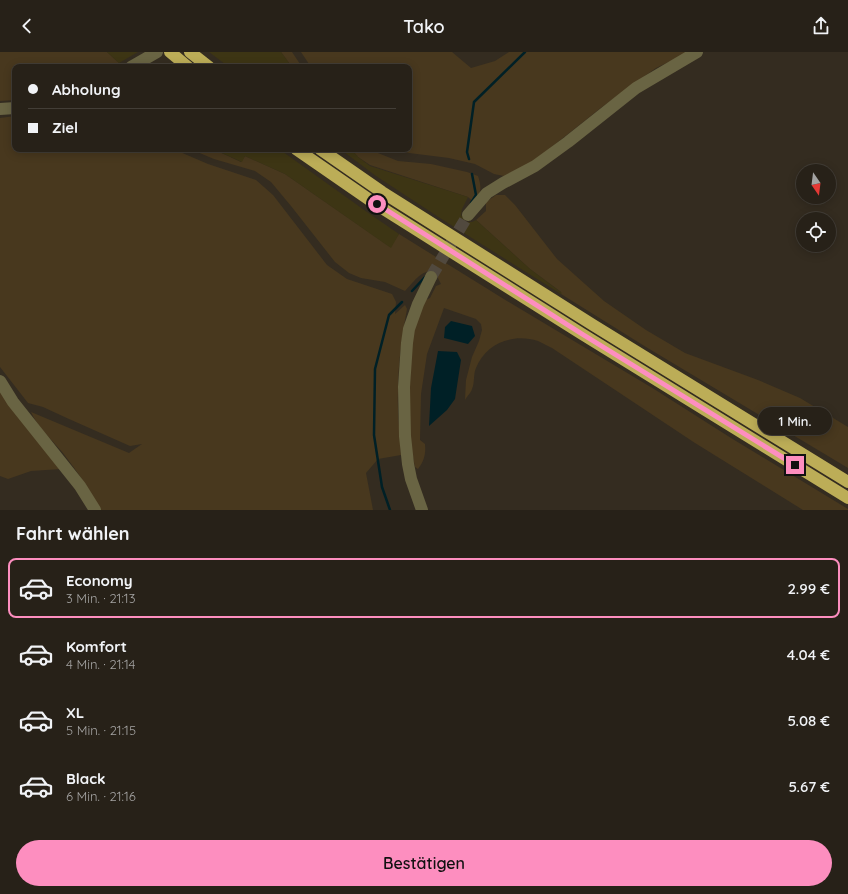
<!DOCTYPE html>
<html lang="de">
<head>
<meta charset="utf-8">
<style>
  :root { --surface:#272118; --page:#332e25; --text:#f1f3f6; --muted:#a4a3a2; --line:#433e37; --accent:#fd8ebf }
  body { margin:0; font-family:Quicksand,sans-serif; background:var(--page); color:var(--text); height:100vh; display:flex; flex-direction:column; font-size:15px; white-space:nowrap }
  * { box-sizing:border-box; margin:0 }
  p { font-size:13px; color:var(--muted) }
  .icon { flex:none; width:22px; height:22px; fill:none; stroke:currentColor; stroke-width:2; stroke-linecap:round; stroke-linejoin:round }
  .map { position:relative; height:458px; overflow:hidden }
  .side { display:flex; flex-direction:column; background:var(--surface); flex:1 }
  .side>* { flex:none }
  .guide { position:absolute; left:12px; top:12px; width:400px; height:88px; border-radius:8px; box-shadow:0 2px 10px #0003,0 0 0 1px var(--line); display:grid; align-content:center; height:88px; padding:0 16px; background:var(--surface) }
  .needle { width:26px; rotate:166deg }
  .fabs { position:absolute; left:796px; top:112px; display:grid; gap:8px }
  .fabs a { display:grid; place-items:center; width:40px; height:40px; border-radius:50%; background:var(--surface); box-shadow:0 2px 10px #0003,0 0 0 1px var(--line); font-size:20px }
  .end { position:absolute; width:18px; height:18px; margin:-9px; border:5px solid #fd8ebf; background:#111; box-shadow:0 0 0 2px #111 }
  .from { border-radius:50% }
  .bubble { position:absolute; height:28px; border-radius:14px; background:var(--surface); box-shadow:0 2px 10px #0003,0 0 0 1px var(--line); font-size:13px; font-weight:600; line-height:28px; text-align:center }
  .guide b { display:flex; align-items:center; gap:14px; height:38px; font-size:15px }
  .guide b+b { border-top:1px solid var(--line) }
  .guide i { width:10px; height:10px; background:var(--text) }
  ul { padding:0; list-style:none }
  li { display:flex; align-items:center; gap:12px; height:60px; margin:0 8px 6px; padding:0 8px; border:2px solid transparent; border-radius:8px }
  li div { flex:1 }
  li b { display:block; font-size:15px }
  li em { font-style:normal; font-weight:600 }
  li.selected { border-color:var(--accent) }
  li>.icon { width:36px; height:36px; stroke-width:1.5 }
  h2 { padding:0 16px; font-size:18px; line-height:48px }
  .primary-button { display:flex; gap:8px; margin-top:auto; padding:8px 16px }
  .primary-button a { flex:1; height:46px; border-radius:24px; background:var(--accent); color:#111; font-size:16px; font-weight:600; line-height:46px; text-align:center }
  header { display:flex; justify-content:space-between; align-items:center; height:52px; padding:0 16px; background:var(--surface); font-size:18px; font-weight:600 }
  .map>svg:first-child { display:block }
</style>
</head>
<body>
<header><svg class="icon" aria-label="back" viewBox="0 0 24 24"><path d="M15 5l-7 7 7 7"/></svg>Tako<svg class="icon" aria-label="share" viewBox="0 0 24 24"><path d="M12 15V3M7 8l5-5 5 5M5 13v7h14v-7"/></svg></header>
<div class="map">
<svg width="848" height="458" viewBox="0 0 848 458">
  <rect width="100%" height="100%" fill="#342c20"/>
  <path fill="#48381e" d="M0 0H107L119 11 111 15H15V48L0 49Z
    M281 0H292L302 15H292Z
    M301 0H452L471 16 495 9 509 0H690L656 16 602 55 539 105 527 113 504 124 494 122 475 112 449 106 409 101 395 97H409V15H311Z
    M15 64V97H173L208 112 256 128 273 143 327 213 347 227 392 242 396 250 395 262 405 253 407 257C402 284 398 312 398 340 397 361 400 382 401 403L378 407 366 421 373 458H101C90 438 77 419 63 401 52 388 38 376 31 360L129 401 142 392 130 394 69 367 43 355 28 351 0 315V66Z
    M190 97H213L241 110 245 104 285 122 390 195 399 182 507 249 654 337 731 386 848 457V458H803L695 391 552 296C547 294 543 291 538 289 513 281 486 291 476 316 473 322 475 331 472 337 471 341 467 344 465 348L466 328 472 305 479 289 482 278 481 272 476 267 444 256 427 302 421 342 420 388 425 392C426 402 424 409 418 417L415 415 408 382 412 280 422 250 430 246 436 234 441 232 437 224 432 219C420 219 413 231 405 239L385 230 361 226 349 221 335 210 291 154 271 130 255 119 214 107Z
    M351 97H370L378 101 398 109 431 112 467 120 478 124C482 136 481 141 475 151L468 145 370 113 358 105Z
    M496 143H505L515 153 557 207 604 249 646 278 685 301 758 328 800 346 848 375V416L646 295 561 242V240L530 217 476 168 486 159V150Z
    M0 338 61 417 31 419 8 427 0 424Z"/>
  <path fill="#3d3514" d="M107 0H138L119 11Z
    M209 0H281L292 15H229Z
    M213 97H279L367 160 399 182 391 196 285 122 245 104 242 110Z
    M340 97H351L358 105 370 114 468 145 462 157 461 163 466 170H472L476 168 530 217 562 241 561 242 440 166 376 124Z"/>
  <path fill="#002026" d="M451 269 472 274 475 284 468 292 444 286 445 275Z
    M438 299 457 300 461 308 455 347 447 358 429 374 431 336Z"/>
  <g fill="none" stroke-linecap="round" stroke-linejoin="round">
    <path stroke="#002026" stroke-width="2.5" d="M469 107 467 100 474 50 525 0
      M471 151 476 143 472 122
      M412 239 425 225
      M390 458 382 435 374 383 375 317 389 263 402 250"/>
    <path stroke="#51493e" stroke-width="12" stroke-dasharray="12 6" stroke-linecap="butt" d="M431 225 468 163"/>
    <path stroke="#696443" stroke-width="12" d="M131 15 157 0
      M0 57 15 56
      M468 163 487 141 503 131 535 114 568 90 636 36 697 0
      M0 329 13 350 80 434 95 458
      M422 458 411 427 408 412 405 384 404 335 407 291 409 277 418 252 431 225"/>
    <path stroke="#bcad57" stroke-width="12" d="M170 0 188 15
      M190 0 209 15
      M296 97 377 153 412 175 582 282 848 446
      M320 97 382 140 593 273 848 430"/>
  </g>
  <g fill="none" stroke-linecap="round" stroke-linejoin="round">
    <path stroke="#fd8ebf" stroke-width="5" d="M377 152 582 282 795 413"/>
  </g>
</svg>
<div class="fabs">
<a><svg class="needle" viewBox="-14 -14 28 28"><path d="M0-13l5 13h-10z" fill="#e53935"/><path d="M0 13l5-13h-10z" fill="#a4a3a2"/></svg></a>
<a><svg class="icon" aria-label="locate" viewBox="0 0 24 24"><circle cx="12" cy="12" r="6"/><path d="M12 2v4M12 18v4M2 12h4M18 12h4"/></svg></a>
</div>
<i class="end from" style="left:377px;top:152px"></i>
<i class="end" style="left:795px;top:413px"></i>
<div class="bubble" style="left:758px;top:355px;width:74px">1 Min.</div>
<div class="guide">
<b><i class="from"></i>Abholung</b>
<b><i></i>Ziel</b>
</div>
</div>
<section class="side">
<h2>Fahrt wählen</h2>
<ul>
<li class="selected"><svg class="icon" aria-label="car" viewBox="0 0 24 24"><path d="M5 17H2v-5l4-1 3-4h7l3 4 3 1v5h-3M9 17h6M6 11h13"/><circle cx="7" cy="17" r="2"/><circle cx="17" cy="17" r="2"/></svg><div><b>Economy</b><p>3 Min. · 21:13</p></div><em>2.99 €</em></li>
<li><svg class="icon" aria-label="car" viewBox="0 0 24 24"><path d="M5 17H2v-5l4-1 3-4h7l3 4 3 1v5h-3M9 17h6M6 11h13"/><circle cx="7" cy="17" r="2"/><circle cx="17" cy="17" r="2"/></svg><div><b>Komfort</b><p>4 Min. · 21:14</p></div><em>4.04 €</em></li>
<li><svg class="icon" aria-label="car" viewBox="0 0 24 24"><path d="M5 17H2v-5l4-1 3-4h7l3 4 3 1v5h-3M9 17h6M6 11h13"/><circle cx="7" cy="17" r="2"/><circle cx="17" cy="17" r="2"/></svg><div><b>XL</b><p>5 Min. · 21:15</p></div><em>5.08 €</em></li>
<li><svg class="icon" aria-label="car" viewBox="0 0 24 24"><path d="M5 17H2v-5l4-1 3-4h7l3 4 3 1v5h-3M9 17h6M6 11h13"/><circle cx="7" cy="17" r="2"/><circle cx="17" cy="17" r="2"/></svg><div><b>Black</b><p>6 Min. · 21:16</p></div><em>5.67 €</em></li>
</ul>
<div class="primary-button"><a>Bestätigen</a></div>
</section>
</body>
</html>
